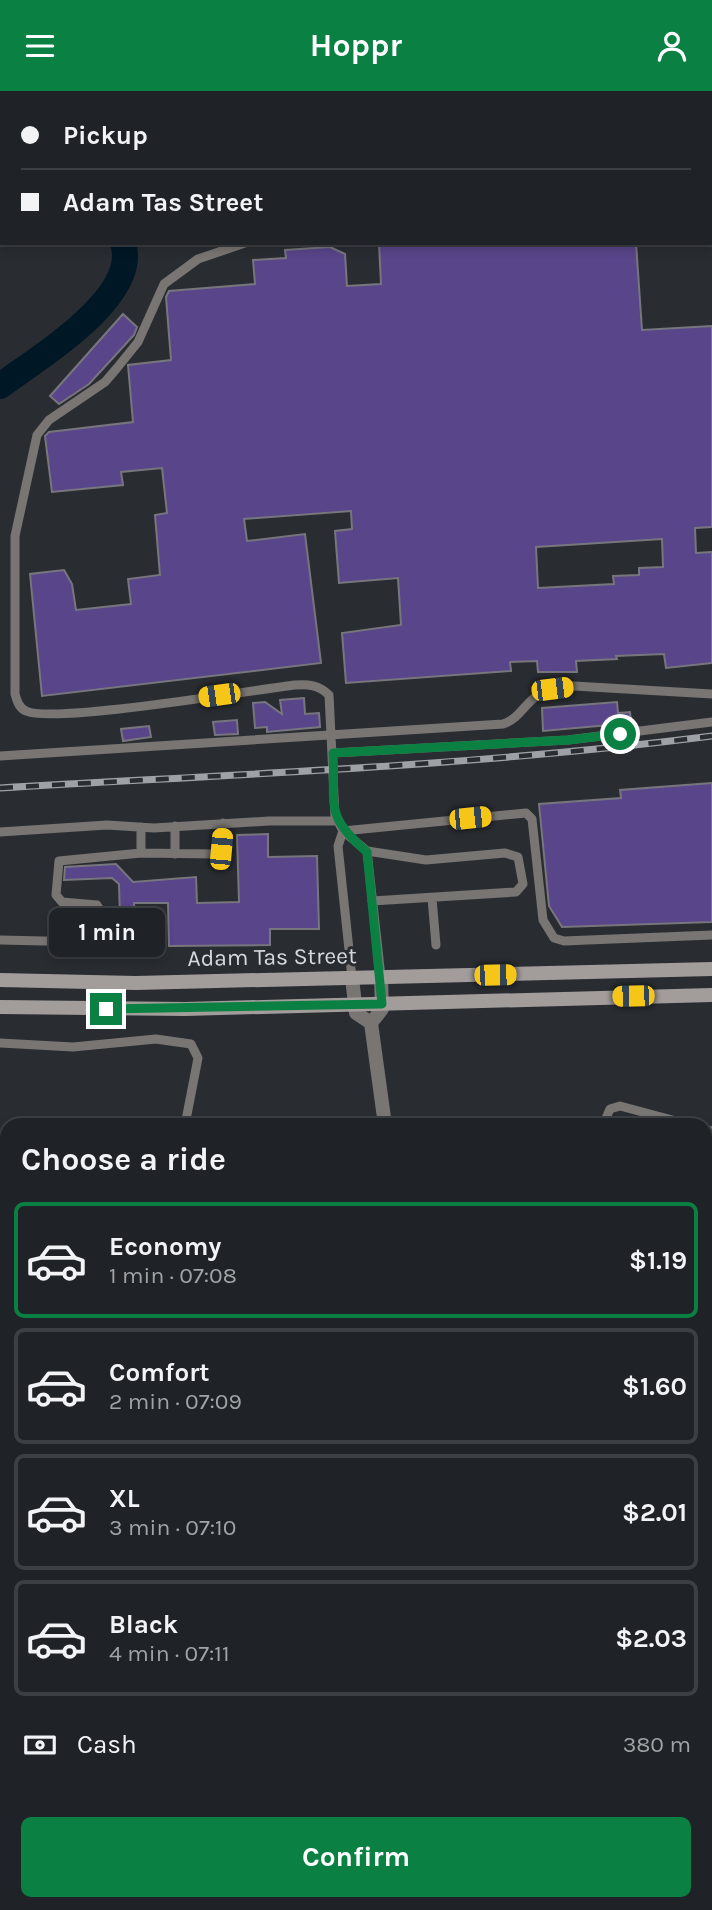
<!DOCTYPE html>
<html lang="en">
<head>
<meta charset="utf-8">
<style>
  :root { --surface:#1f2226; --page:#2c2f32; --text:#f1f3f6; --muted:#a1a4a7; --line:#3c3f43; --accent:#0b8043 }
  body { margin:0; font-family:Karla,sans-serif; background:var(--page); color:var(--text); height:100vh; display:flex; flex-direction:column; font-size:26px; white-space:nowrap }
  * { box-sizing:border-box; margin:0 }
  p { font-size:23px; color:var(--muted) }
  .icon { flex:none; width:38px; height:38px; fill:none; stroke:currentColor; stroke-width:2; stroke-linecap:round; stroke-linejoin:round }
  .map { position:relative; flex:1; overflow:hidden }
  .side { position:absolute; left:0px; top:1027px; width:712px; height:793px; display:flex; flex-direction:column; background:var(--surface); border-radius:21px 21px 0 0; box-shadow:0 4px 10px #0003,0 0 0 2px var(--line) }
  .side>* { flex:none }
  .guide { position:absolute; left:0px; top:0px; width:712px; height:154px; box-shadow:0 4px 10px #0003,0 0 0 2px var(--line); display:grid; align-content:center; height:154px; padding:0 21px; background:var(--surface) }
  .end { position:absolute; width:32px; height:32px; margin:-16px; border:9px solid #0b8043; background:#fff; box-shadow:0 0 0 4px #fff }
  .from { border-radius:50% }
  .bubble { position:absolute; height:49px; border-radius:10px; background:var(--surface); box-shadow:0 4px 10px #0003,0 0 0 2px var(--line); font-size:23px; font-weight:700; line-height:49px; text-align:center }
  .car { position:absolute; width:21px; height:42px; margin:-21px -10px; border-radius:9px; box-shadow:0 0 5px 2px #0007; background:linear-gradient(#f5c518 24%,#345 0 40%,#f5c518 0 76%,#345 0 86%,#f5c518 0) }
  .guide b { display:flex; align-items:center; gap:24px; height:66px; font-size:26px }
  .guide b+b { border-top:2px solid var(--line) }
  .guide i { width:18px; height:18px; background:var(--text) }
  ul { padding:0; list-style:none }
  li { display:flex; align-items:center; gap:21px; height:116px; margin:0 14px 10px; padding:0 7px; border:4px solid var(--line); border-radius:10px }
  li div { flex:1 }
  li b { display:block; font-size:26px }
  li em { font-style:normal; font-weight:700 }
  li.active { border-color:var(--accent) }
  li>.icon { width:63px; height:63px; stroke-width:1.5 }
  h2 { padding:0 21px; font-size:32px; line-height:84px }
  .pay { display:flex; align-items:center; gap:18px; height:77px; padding:0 21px; font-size:26px }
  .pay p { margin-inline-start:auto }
  .button { display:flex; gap:14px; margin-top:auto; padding:14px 21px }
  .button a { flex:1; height:80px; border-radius:10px; background:var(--accent); color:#fff; font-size:28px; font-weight:700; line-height:80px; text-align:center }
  header { display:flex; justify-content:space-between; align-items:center; height:91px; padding:0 21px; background:var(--accent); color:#fff; font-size:32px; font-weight:700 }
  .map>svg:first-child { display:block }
</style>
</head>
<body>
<header><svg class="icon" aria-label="menu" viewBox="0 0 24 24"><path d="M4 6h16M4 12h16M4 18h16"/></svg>Hoppr<svg class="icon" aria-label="person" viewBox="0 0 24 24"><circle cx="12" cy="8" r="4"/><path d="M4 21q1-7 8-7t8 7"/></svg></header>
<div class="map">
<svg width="712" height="1819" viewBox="0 0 712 1819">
  <rect width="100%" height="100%" fill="#292d32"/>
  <path fill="#385b15" d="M380 0H698V2H380Z
    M705 1587 712 1588V1819H349L351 1813H705Z
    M7 1743V1813H130L135 1819H0V1751Z"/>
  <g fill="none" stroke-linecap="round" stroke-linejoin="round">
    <path stroke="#001726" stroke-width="26" d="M274 2 277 0
      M0 295C36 268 141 206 123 152"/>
  </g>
  <path fill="#58458a" stroke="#77767d" stroke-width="2" fill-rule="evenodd" d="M379 152H636L642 239 712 235V436L695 437 696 462 712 461V572L666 577 664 563 616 565 617 568 576 570 577 581H538L537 570 510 571 511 580 346 592 342 542 401 534 398 487 339 492 335 440 352 438 351 420 244 428 247 450 305 443 321 572 42 605 30 483 64 479 72 493 76 519 131 513 128 488 160 484 155 424 167 422 162 377 121 381 123 394 52 401 45 345 49 341 133 331 128 274 171 269 166 206 169 200 255 193 253 169 286 167 285 159 330 156 345 163 347 195 381 193ZM662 448 663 476 639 477V484L613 485 614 493 538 497 536 456Z
    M123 223 137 236 134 244 89 293 59 313 50 305Z
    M304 607 305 623 319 622 320 636 267 641V636L255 637 253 612 265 611 282 623 280 609Z
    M617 611 618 622 630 621 631 632 543 640 542 617Z
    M237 629 238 643 215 644 213 631Z
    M149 635 151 646 123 650 121 638Z
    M712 692V831L562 836 549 815 539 713 621 707 620 699Z
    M268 743V766L317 765 319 838H270V854L169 855 168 812H134L136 860H121L119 793 112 787 64 789 65 776 116 773 133 791 196 786 197 812 239 811 237 744Z"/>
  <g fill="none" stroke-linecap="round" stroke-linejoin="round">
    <path stroke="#62656a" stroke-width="2.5" stroke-dasharray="3.5 5" stroke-linecap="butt" d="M705 1593 712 1594
      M0 1613 7 1620
      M705 1625 712 1628
      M195 1813 201 1819
      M601 1813 609 1819
      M701 1819 712 1807"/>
    <path stroke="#787572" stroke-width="9" d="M245 152 198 168 164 193 138 251 117 277 105 291 49 329 37 344 15 445V603C17 610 19 617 26 620 54 633 252 599 295 594 308 593 319 594 329 604L335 725 343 740 367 760 426 769 505 762 518 766 523 793 516 801 372 810
      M333 662 568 649 712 631
      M0 665 503 633C518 628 523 616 534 607 546 598 560 597 574 595L712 603
      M175 735V763
      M343 740 526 722 532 728 543 829 554 847 564 850 712 844
      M343 740 338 755 352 887
      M0 741 107 734 154 737 269 730H339
      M367 760 381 886
      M141 762V736
      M432 807 436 854
      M0 849 88 851 99 849C105 839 104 824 97 814L62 811 56 804 59 770 141 762 216 763 221 758 223 732
      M0 952 73 956 156 948 191 953 198 967 185 1034
      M603 1034 610 1018 620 1015 691 1034
      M705 1038 712 1040
      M705 1101 712 1103
      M0 1287 7 1288"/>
    <path stroke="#787572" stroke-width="14" d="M352 887 356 922 371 932
      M371 932 385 1034
      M371 932 382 918 381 886
      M705 1521 712 1522
      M0 1645 7 1652
      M164 1813 169 1819
      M326 1819 327 1813"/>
    <path stroke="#a29d9a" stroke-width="14" d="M0 889 136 892 712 878
      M0 916 185 918 712 904"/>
    <defs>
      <path id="rail" d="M0 697C238 683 476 675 712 645"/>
    </defs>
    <use href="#rail" stroke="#9ea1a5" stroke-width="7"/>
    <use href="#rail" stroke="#292d32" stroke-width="4.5" stroke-dasharray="13" stroke-linecap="butt"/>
  </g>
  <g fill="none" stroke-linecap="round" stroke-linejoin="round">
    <path stroke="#0b8043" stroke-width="9" d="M106 918 382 913 367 761C323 723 336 715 333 662L568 649 620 643"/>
  </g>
  <g text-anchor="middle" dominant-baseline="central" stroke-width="6" stroke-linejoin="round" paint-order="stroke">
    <g font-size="23" fill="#d7dade" stroke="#292d32">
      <text transform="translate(272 866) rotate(-1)">Adam Tas Street</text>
    </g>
  </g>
</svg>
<i class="end from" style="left:620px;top:643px"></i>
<i class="end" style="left:106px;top:918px"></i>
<div class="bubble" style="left:49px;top:817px;width:116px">1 min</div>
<i class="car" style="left:552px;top:598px;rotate:83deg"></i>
<i class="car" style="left:219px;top:604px;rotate:262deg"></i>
<i class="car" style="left:470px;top:727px;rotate:84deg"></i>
<i class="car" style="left:221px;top:758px;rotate:5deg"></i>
<i class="car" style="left:495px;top:884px;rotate:89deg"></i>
<i class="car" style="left:633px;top:905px;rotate:269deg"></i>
<div class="guide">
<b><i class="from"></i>Pickup</b>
<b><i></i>Adam Tas Street</b>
</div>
<section class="side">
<h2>Choose a ride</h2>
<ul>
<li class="active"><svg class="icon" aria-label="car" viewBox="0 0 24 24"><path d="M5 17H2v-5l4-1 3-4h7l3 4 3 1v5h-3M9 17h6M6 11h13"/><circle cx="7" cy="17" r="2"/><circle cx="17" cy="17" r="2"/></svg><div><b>Economy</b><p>1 min · 07:08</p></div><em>$1.19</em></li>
<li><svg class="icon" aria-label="car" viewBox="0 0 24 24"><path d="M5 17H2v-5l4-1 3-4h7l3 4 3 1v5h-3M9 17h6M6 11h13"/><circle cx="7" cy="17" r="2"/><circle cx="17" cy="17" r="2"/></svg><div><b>Comfort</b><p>2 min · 07:09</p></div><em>$1.60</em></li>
<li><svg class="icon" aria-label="car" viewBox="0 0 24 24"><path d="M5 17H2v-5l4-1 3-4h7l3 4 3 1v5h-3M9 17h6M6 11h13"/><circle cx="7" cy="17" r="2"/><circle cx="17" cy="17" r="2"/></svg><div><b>XL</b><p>3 min · 07:10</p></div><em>$2.01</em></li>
<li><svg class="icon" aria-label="car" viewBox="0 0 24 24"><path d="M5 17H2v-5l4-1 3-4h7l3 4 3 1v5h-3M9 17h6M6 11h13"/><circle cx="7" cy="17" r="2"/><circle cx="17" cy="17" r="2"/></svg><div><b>Black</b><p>4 min · 07:11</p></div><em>$2.03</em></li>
</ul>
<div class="pay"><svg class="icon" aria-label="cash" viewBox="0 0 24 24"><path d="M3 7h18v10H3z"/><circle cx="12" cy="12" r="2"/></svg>Cash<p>380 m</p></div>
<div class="button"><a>Confirm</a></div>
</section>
</div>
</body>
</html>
